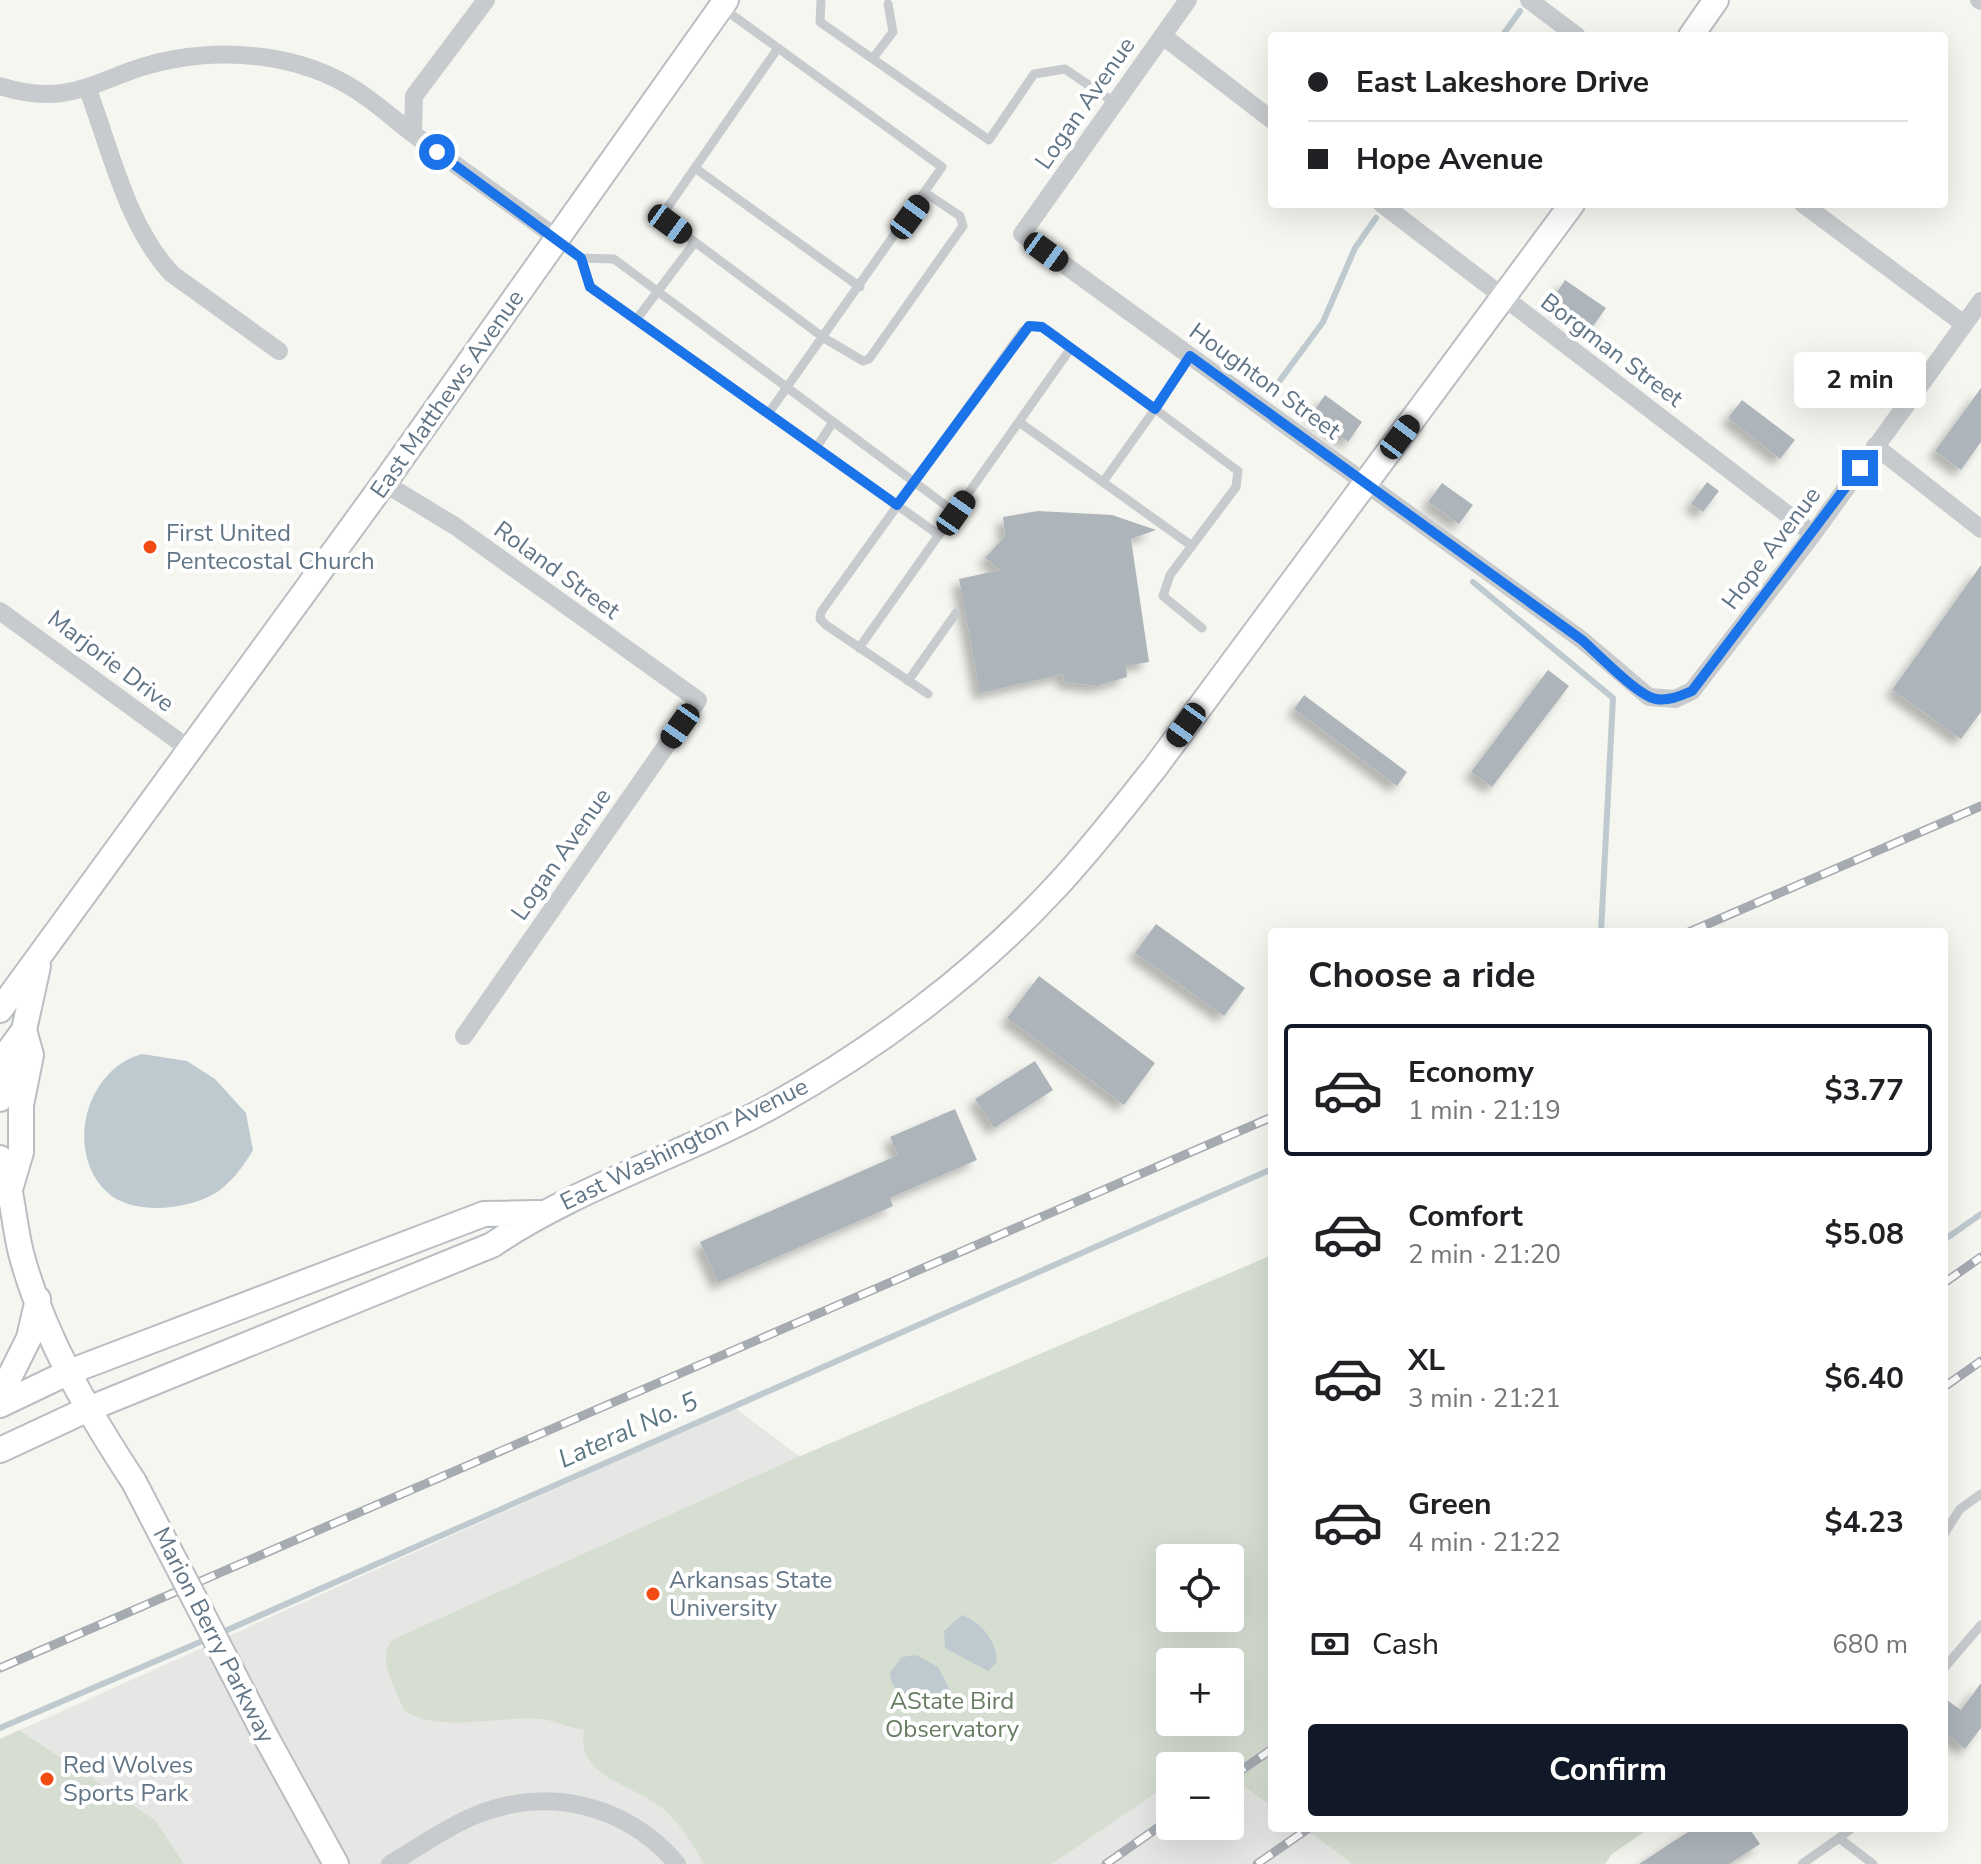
<!DOCTYPE html>
<html lang="en">
<head>
<meta charset="utf-8">
<style>
  :root { --surface:#fff; --page:#f2f2f2; --text:#202124; --muted:#757577; --line:#e0e0e0; --accent:#111827 }
  body { margin:0; font-family:"Nunito Sans",sans-serif; background:var(--page); color:var(--text); height:100vh; display:flex; flex-direction:column; font-size:30px; white-space:nowrap }
  * { box-sizing:border-box; margin:0 }
  p { font-size:26px; color:var(--muted) }
  .icon { flex:none; width:44px; height:44px; fill:none; stroke:currentColor; stroke-width:2; stroke-linecap:round; stroke-linejoin:round }
  .map { position:relative; flex:1; overflow:hidden }
  .details { position:absolute; left:1268px; top:928px; width:680px; height:904px; display:flex; flex-direction:column; background:var(--surface); border-radius:8px; box-shadow:0 8px 32px #0002 }
  .details>* { flex:none }
  .guide { position:absolute; left:1268px; top:32px; width:680px; height:176px; border-radius:8px; box-shadow:0 8px 32px #0002; display:grid; align-content:center; height:176px; padding:0 40px; background:var(--surface) }
  .tools { position:absolute; left:1156px; top:1544px; display:grid; gap:16px }
  .tools a { display:grid; place-items:center; width:88px; height:88px; border-radius:8px; background:var(--surface); box-shadow:0 8px 32px #0002; font-size:40px }
  .end { position:absolute; width:36px; height:36px; margin:-18px; border:10px solid #1a73e8; background:#fff; box-shadow:0 0 0 4px #fff }
  .from { border-radius:50% }
  .bubble { position:absolute; height:56px; border-radius:8px; background:var(--surface); box-shadow:0 8px 32px #0002; font-size:26px; font-weight:700; line-height:56px; text-align:center }
  .car { position:absolute; width:24px; height:48px; margin:-24px -12px; border-radius:10px; box-shadow:0 0 6px 2px #0007; background:linear-gradient(#222 24%,#8ab4d8 0 40%,#222 0 76%,#8ab4d8 0 86%,#222 0) }
  .guide b { display:flex; align-items:center; gap:28px; height:76px; font-size:30px }
  .guide b+b { border-top:2px solid var(--line) }
  .guide i { width:20px; height:20px; background:var(--text) }
  ul { padding:0; list-style:none }
  li { display:flex; align-items:center; gap:24px; height:132px; margin:0 16px 12px; padding:0 24px; border:4px solid transparent; border-radius:8px }
  li div { flex:1 }
  li b { display:block; font-size:30px }
  li em { font-style:normal; font-weight:700 }
  li.current { border-color:var(--accent) }
  li>.icon { width:72px; height:72px; stroke-width:1.5 }
  h2 { padding:0 40px; font-size:36px; line-height:96px }
  .pay { display:flex; align-items:center; gap:20px; height:88px; padding:0 40px; font-size:30px }
  .pay p { margin-inline-start:auto }
  .button { display:flex; gap:16px; margin-top:auto; padding:16px 40px }
  .button a { flex:1; height:92px; border-radius:8px; background:var(--accent); color:#fff; font-size:32px; font-weight:700; line-height:92px; text-align:center }
  .map>svg:first-child { display:block }
</style>
</head>
<body>
<div class="map">
<svg width="1981" height="1864" viewBox="0 0 1981 1864">
  <defs>
    <filter id="shadow"><feDropShadow dx="-7" dy="7" stdDeviation="4" flood-color="#0004"/></filter>
  </defs>
  <rect width="100%" height="100%" fill="#f6f6f1"/>
  <path fill="#e6e7e5" d="M735 1408 1215 1766H1170V1826H1230V1777L1272 1806V1828H1304L1352 1864H0V1739Z"/>
  <path fill="#d6ded2" fill-rule="evenodd" d="M1272 1255V1806L1230 1777V1766H1215L1205 1759 1195 1766H1170V1783L1052 1864H704C692 1844 681 1824 663 1809 635 1785 575 1777 584 1730 569 1728 556 1721 541 1719 503 1715 435 1734 404 1710 396 1689 374 1656 394 1639L798 1457ZM1170 1558H1230V1618H1170ZM1170 1662H1230V1722H1170Z
    M19 1730 155 1820 184 1864H0V1739Z
    M1304 1828H1650L1612 1854 1605 1864H1352Z"/>
  <path fill="#becacf" d="M142 1054 187 1061 215 1079 246 1113 253 1150C244 1166 229 1186 212 1195 185 1210 132 1215 108 1193 63 1152 86 1069 142 1054Z
    M962 1615C982 1623 996 1640 997 1662L988 1671 945 1648 944 1631Z
    M916 1655 938 1667 950 1690 935 1710 926 1713C910 1702 891 1694 890 1672L902 1657Z"/>
  <g fill="none" stroke-linecap="round" stroke-linejoin="round">
    <path stroke="#becacf" stroke-width="6" d="M1502 36 1520 11
      M1270 394 1323 322 1355 248 1376 218
      M1473 582 1613 698 1601 932
      M1944 1240 1981 1214
      M218 1634 1272 1169
      M0 1728 207 1639"/>
  </g>
  <path fill="#adb5bb" filter="url(#shadow)" d="M1565 280 1606 308 1591 329 1551 301Z
    M1981 388V442L1961 470 1935 451Z
    M1325 395 1362 422 1348 442 1311 415Z
    M1742 400 1795 440 1780 459 1728 418Z
    M1707 482 1719 491 1703 512 1691 504Z
    M1442 483 1473 505 1459 524 1428 502Z
    M1038 511 1112 515 1156 530 1131 539 1149 662 1126 666 1127 677 1097 686 1064 682 1063 674 980 693 959 579 1000 570 985 558 1005 536 1003 517Z
    M1981 565V712L1961 739 1892 690Z
    M1548 670 1569 686 1492 787 1471 772Z
    M1304 695 1407 772 1397 786 1294 709Z
    M1156 924 1245 988 1224 1016 1135 953Z
    M1039 976 1155 1063 1124 1105 1007 1018Z
    M1035 1061 1053 1090 994 1128 975 1099Z
    M955 1109 977 1160 890 1198 893 1206 718 1283 700 1242 898 1155 890 1137Z
    M1981 1683V1728L1965 1749 1944 1732V1698L1961 1710Z
    M1694 1828H1749L1760 1844 1729 1864H1639Z"/>
  <g fill="none" stroke-linecap="round" stroke-linejoin="round">
    <defs>
      <path id="secondary" d="M1691 36 1716 0
        M0 1010 384 483 726 0
        M0 1099 10 1049 24 1030 38 966
        M0 1158C13 1190 13 1221 21 1253 43 1336 88 1412 134 1482
        M11 1186 21 1152V1105L31 1055 24 1030
        M0 1396 29 1338 38 1299
        M0 1405 69 1372 484 1214 540 1213
        M0 1450 86 1410 492 1245C579 1186 682 1156 774 1105 875 1049 974 975 1053 890 1089 852 1121 810 1154 769L1572 204
        M266 1737 336 1864"/>
    </defs>
    <use href="#secondary" stroke="#b9bec3" stroke-width="28"/>
    <path stroke="#c8cbce" stroke-width="9" d="M821 0 820 22 989 140 1034 74 1065 69 1115 103
      M724 9 942 167 768 414
      M778 48 663 214 664 219 824 338 863 361 869 359 963 226 960 216 927 194
      M873 58 893 32 888 4
      M695 168 860 287
      M560 240 581 258 590 287 939 535
      M581 258 614 259 956 513
      M636 320 695 242
      M1019 422 1192 546
      M816 448 833 422
      M1103 482 1155 409 1238 471 1236 487 1170 575 1163 596 1202 628
      M859 648 1071 348 1155 409 1190 356
      M908 681 956 613
      M928 694 826 625 820 619 821 612 1022 332C1038 316 1056 337 1071 348
      M1944 1534 1960 1509 1981 1494
      M1944 1668 1981 1625
      M1839 1838 1852 1828
      M1802 1864 1839 1838 1873 1864"/>
    <path stroke="#c8cbce" stroke-width="18" d="M1188 0 1022 234 1582 640 1649 697 1675 699 1692 691 1813 534 1981 301
      M1529 0 1577 36
      M1979 0 1981 1
      M1163 36 1272 120
      M0 86C78 111 105 70 175 59 240 48 312 57 366 97 386 111 404 128 424 142 468 174 513 206 557 238
      M88 90C111 151 127 226 172 274L279 351
      M413 134 414 96 486 0
      M1382 204 1813 534
      M1803 204 1964 324
      M1875 446 1981 529
      M384 483 455 526 698 700 464 1036
      M0 611 192 751
      M390 1864C418 1848 446 1827 476 1815 548 1786 626 1804 677 1864"/>
    <use href="#secondary" stroke="#fff" stroke-width="24"/>
    <defs>
      <path id="rail" d="M1689 932 1981 806
        M1944 1283 1981 1257
        M1944 1387 1981 1361
        M0 1668 1272 1117
        M1230 1778 1272 1749
        M1106 1864 1170 1819
        M1257 1864 1309 1828"/>
    </defs>
    <use href="#rail" stroke="#a5abb1" stroke-width="9"/>
    <use href="#rail" stroke="#fff" stroke-width="6" stroke-dasharray="18" stroke-linecap="butt"/>
    <defs>
      <path id="secondary-bridge" d="M134 1482 266 1737"/>
    </defs>
    <use href="#secondary-bridge" stroke="#b9bec3" stroke-width="28" stroke-linecap="butt"/>
    <use href="#secondary-bridge" stroke="#fff" stroke-width="24"/>
  </g>
  <g fill="none" stroke-linecap="round" stroke-linejoin="round">
    <path stroke="#1a73e8" stroke-width="10" d="M437 152 581 258 590 287 897 505 1029 326 1042 327 1155 409 1190 356 1582 640C1598 654 1638 696 1656 699 1669 701 1680 696 1692 691L1860 468"/>
  </g>
  <g fill="#f44a14" stroke="#fff" stroke-width="3">
    <circle cx="150" cy="547" r="8"/>
    <circle cx="653" cy="1594" r="8"/>
    <circle cx="47" cy="1779" r="8"/>
  </g>
  <g text-anchor="middle" dominant-baseline="central" stroke-width="8" stroke-linejoin="round" paint-order="stroke">
    <g font-size="24" fill="#627586" stroke="#fff">
      <text transform="translate(1085 103) rotate(-55)">Logan Avenue</text>
      <text transform="translate(1612 350) rotate(37)">Borgman Street</text>
      <text transform="translate(1265 381) rotate(36)">Houghton Street</text>
      <text transform="translate(447 394) rotate(-55)">East Matthews Avenue</text>
      <text transform="translate(1771 548) rotate(-53)">Hope Avenue</text>
      <text transform="translate(557 570) rotate(36)">Roland Street</text>
      <text transform="translate(111 661) rotate(37)">Marjorie Drive</text>
      <text transform="translate(561 854) rotate(-55)">Logan Avenue</text>
      <text transform="translate(684 1144) rotate(-26)">East Washington Avenue</text>
      <text transform="translate(214 1635) rotate(63)">Marion Berry Parkway</text>
    </g>
    <g font-size="24" fill="#627586" stroke="#fff" text-anchor="start">
      <text x="166" y="533">First United<tspan x="166" dy="28">Pentecostal Church</tspan></text>
      <text x="669" y="1580">Arkansas State<tspan x="669" dy="28">University</tspan></text>
      <text x="63" y="1765">Red Wolves<tspan x="63" dy="28">Sports Park</tspan></text>
    </g>
    <g font-size="24" fill="#667c61" stroke="#fff">
      <text x="952" y="1701">AState Bird<tspan x="952" dy="28">Observatory</tspan></text>
    </g>
    <g font-size="26" font-style="italic" fill="#5d7883" stroke="#fff">
      <text transform="translate(628 1430) rotate(-24)">Lateral No. 5</text>
    </g>
  </g>
</svg>
<div class="tools">
<a><svg class="icon" aria-label="locate" viewBox="0 0 24 24"><circle cx="12" cy="12" r="6"/><path d="M12 2v4M12 18v4M2 12h4M18 12h4"/></svg></a>
<a>+</a>
<a>−</a>
</div>
<i class="end from" style="left:437px;top:152px"></i>
<i class="end" style="left:1860px;top:468px"></i>
<div class="bubble" style="left:1794px;top:352px;width:132px">2 min</div>
<i class="car" style="left:910px;top:217px;rotate:36deg"></i>
<i class="car" style="left:670px;top:224px;rotate:126deg"></i>
<i class="car" style="left:1046px;top:252px;rotate:126deg"></i>
<i class="car" style="left:1400px;top:437px;rotate:37deg"></i>
<i class="car" style="left:956px;top:513px;rotate:35deg"></i>
<i class="car" style="left:1186px;top:725px;rotate:216deg"></i>
<i class="car" style="left:680px;top:726px;rotate:215deg"></i>
<div class="guide">
<b><i class="from"></i>East Lakeshore Drive</b>
<b><i></i>Hope Avenue</b>
</div>
<section class="details">
<h2>Choose a ride</h2>
<ul>
<li class="current"><svg class="icon" aria-label="car" viewBox="0 0 24 24"><path d="M5 17H2v-5l4-1 3-4h7l3 4 3 1v5h-3M9 17h6M6 11h13"/><circle cx="7" cy="17" r="2"/><circle cx="17" cy="17" r="2"/></svg><div><b>Economy</b><p>1 min · 21:19</p></div><em>$3.77</em></li>
<li><svg class="icon" aria-label="car" viewBox="0 0 24 24"><path d="M5 17H2v-5l4-1 3-4h7l3 4 3 1v5h-3M9 17h6M6 11h13"/><circle cx="7" cy="17" r="2"/><circle cx="17" cy="17" r="2"/></svg><div><b>Comfort</b><p>2 min · 21:20</p></div><em>$5.08</em></li>
<li><svg class="icon" aria-label="car" viewBox="0 0 24 24"><path d="M5 17H2v-5l4-1 3-4h7l3 4 3 1v5h-3M9 17h6M6 11h13"/><circle cx="7" cy="17" r="2"/><circle cx="17" cy="17" r="2"/></svg><div><b>XL</b><p>3 min · 21:21</p></div><em>$6.40</em></li>
<li><svg class="icon" aria-label="car" viewBox="0 0 24 24"><path d="M5 17H2v-5l4-1 3-4h7l3 4 3 1v5h-3M9 17h6M6 11h13"/><circle cx="7" cy="17" r="2"/><circle cx="17" cy="17" r="2"/></svg><div><b>Green</b><p>4 min · 21:22</p></div><em>$4.23</em></li>
</ul>
<div class="pay"><svg class="icon" aria-label="cash" viewBox="0 0 24 24"><path d="M3 7h18v10H3z"/><circle cx="12" cy="12" r="2"/></svg>Cash<p>680 m</p></div>
<div class="button"><a>Confirm</a></div>
</section>
</div>
</body>
</html>
